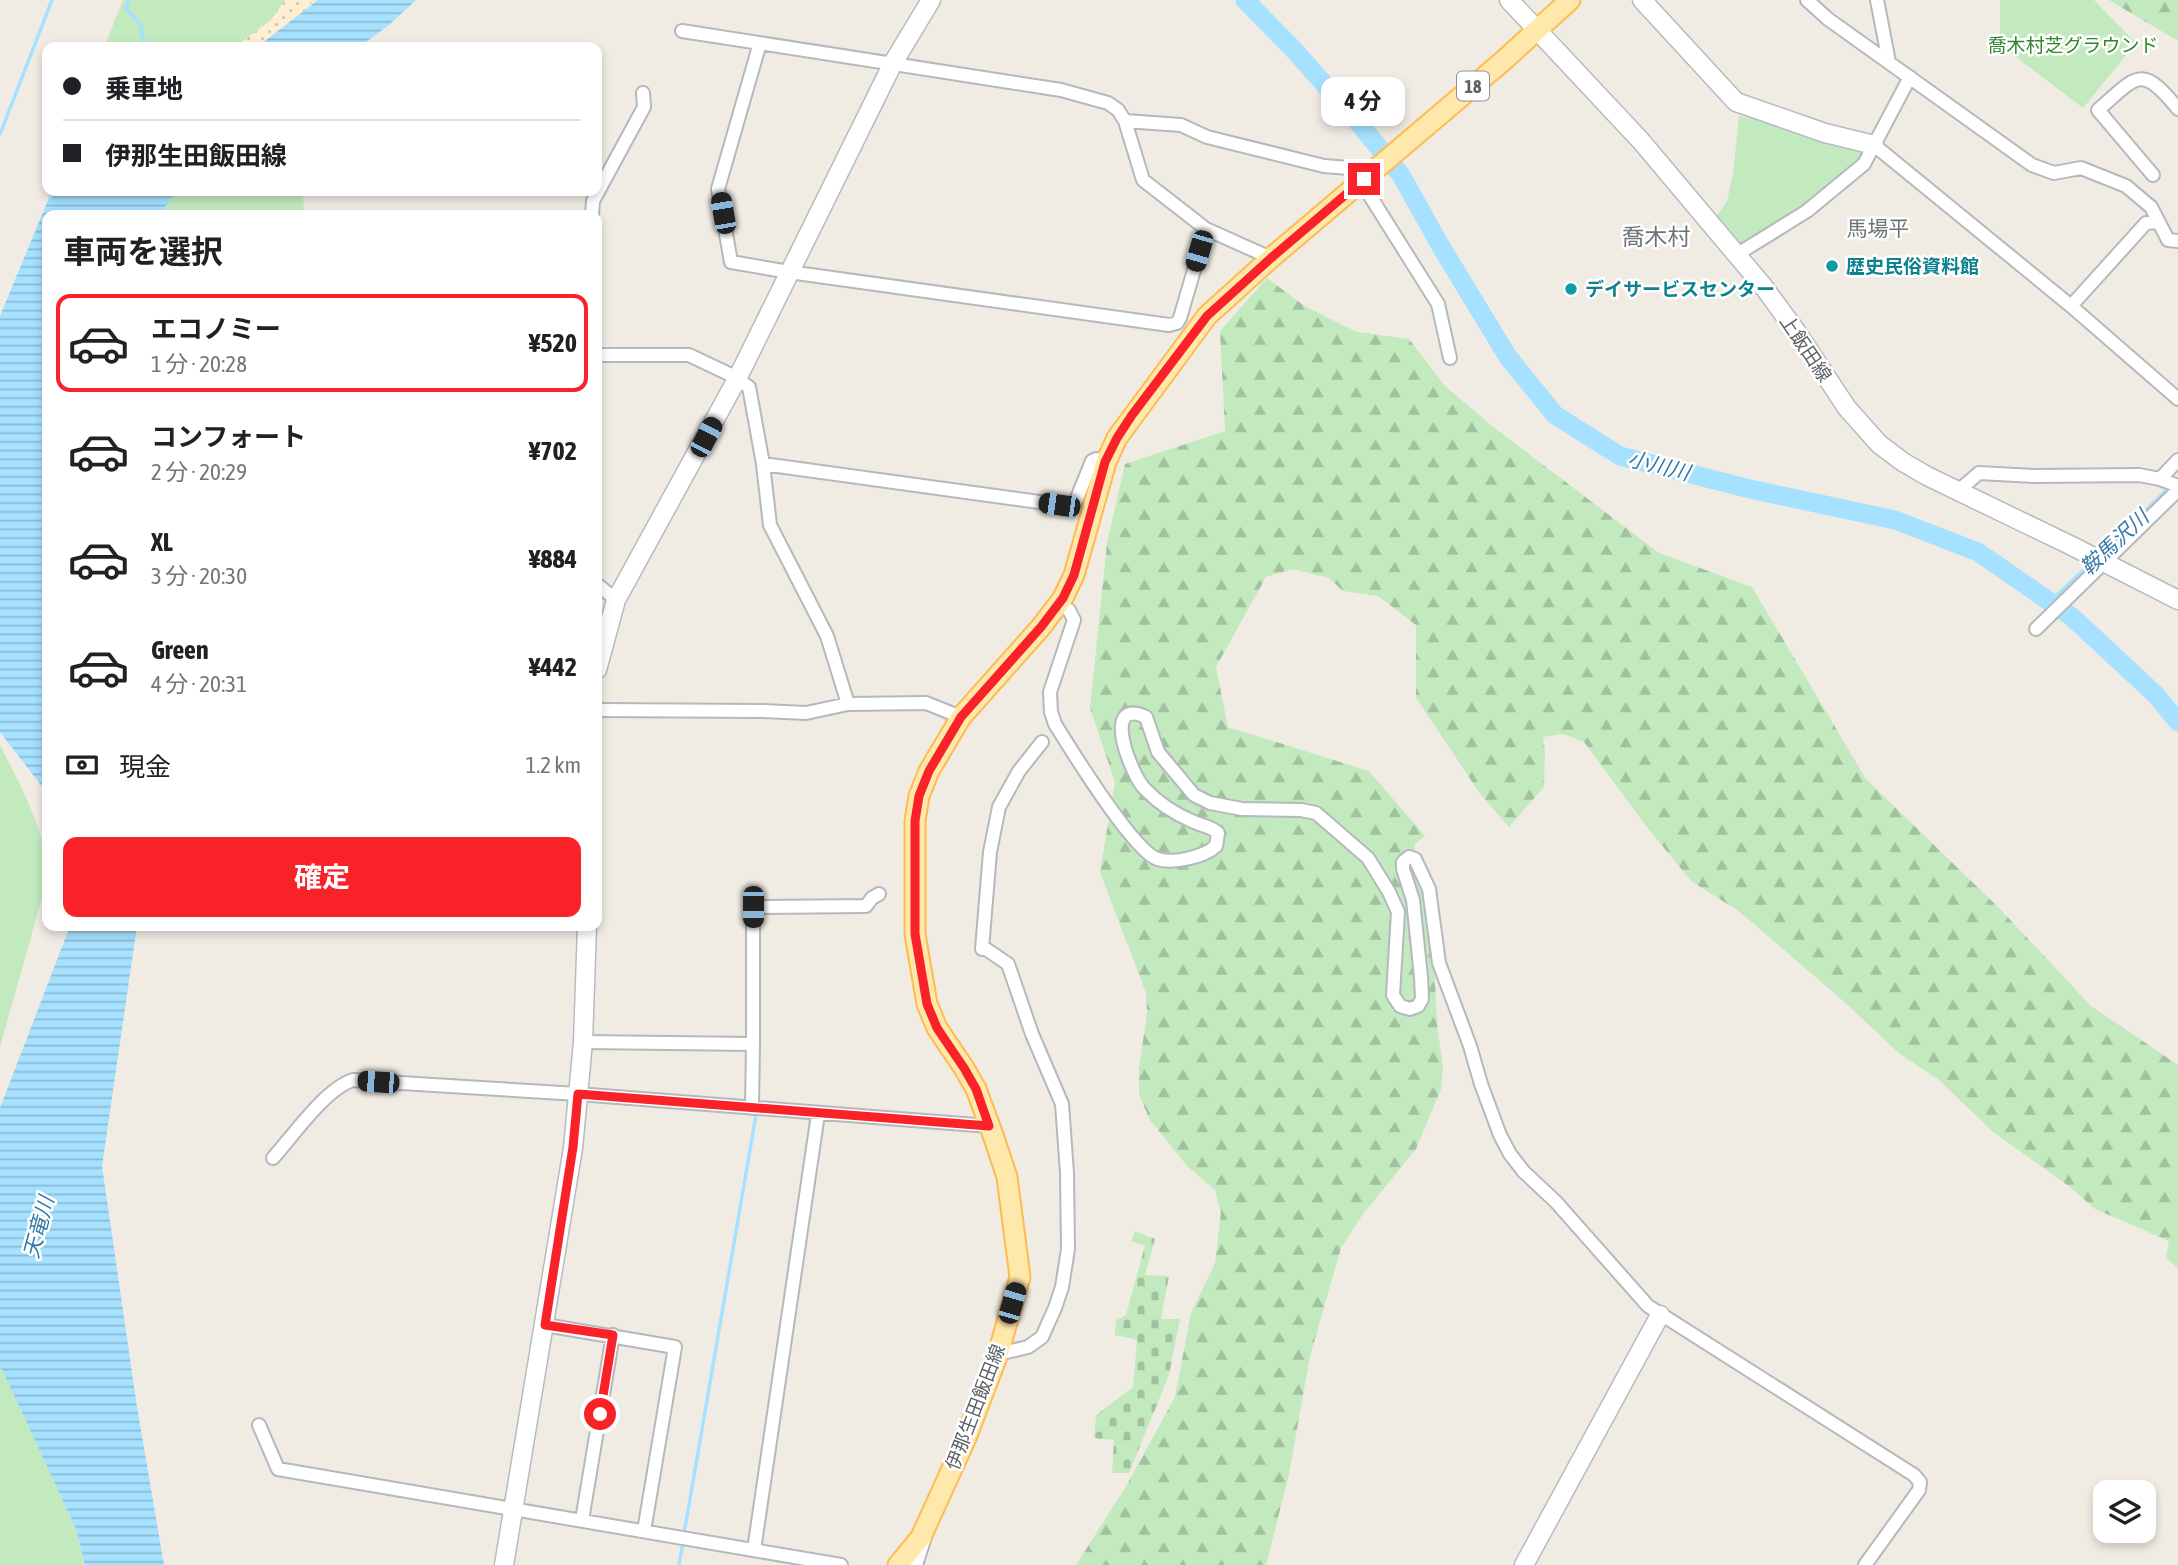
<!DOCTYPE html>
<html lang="ja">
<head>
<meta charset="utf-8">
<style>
  :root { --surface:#fff; --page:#f2f2f2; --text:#202124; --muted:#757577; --line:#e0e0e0; --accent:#f82228 }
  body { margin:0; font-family:"Asap Condensed","Noto Sans JP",sans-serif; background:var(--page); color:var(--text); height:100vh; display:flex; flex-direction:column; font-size:26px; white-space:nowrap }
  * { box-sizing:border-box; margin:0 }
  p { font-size:23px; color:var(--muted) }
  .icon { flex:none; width:38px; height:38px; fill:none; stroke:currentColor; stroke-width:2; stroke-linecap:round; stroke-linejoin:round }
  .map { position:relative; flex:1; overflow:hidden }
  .sheet { position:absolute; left:42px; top:210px; width:560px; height:721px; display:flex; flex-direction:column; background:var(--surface); border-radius:14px; box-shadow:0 4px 10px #0003 }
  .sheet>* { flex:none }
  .guide { position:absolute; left:42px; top:42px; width:560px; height:154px; border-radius:14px; box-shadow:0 4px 10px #0003; display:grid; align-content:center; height:154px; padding:0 21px; background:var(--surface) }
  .controls { position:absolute; left:2093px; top:1480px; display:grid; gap:14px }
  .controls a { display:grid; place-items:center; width:63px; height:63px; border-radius:14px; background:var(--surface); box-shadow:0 4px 10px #0003; font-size:35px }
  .end { position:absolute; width:32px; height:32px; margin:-16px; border:9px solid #f82228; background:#fff; box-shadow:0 0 0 4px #fff }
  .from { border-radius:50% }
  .bubble { position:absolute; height:49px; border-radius:14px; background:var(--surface); box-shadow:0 4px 10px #0003; font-size:23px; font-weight:700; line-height:49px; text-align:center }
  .car { position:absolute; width:21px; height:42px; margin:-21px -10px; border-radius:9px; box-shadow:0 0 5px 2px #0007; background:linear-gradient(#222 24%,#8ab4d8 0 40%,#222 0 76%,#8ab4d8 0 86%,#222 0) }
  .guide b { display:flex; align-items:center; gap:24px; height:66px; font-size:26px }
  .guide b+b { border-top:2px solid var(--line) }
  .guide i { width:18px; height:18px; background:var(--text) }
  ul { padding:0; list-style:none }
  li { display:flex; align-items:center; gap:21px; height:98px; margin:0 14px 10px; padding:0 7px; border:4px solid transparent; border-radius:14px }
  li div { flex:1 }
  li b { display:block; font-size:26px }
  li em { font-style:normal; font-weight:700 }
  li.current { border-color:var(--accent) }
  li>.icon { width:63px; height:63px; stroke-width:1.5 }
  h2 { padding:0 21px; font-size:32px; line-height:84px }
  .pay { display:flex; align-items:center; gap:18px; height:77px; padding:0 21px; font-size:26px }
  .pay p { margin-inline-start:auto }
  .button { display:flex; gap:14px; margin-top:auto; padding:14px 21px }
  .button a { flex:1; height:80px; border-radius:14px; background:var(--accent); color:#fff; font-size:28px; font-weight:700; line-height:80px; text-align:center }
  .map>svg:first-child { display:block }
</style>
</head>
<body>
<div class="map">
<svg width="2178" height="1565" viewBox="0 0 2178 1565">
  <defs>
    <pattern id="forest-firs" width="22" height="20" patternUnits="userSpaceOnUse" patternTransform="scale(1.75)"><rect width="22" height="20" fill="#c3eabf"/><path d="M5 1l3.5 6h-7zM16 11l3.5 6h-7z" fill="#a2c19f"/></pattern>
    <pattern id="sand-dots" width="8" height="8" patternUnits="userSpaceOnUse" patternTransform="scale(1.75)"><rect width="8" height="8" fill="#feefd2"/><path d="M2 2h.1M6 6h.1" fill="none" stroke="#d1c5ae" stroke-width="1.8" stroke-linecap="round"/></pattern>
    <pattern id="cemetery-stones" width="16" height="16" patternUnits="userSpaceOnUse" patternTransform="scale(1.75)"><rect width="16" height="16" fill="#c3eabf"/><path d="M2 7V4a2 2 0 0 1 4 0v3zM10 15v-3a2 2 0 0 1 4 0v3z" fill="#a2c19f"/></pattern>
    <pattern id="water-rules" width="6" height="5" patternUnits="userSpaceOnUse" patternTransform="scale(1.75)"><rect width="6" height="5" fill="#a6e1ff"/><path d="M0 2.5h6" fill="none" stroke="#8abad2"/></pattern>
  </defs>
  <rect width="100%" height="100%" fill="#f0ece4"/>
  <path fill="#c3eabf" d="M123 0H285L271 20 235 47H104Z
    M2000 0H2094L2136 43 2083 108 2000 45Z
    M1739 116 1825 133 1871 146 1862 165 1736 255 1713 221 1727 201 1733 174Z
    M177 191H303L304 215H159Z
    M0 745C21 787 47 831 47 880L0 1047Z
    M2 1368 76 1529 85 1565H0V1369Z"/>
  <path fill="url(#forest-firs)" d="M2109 0H2178V41Z
    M1267 278 1306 307 1357 332 1409 339 1445 386 1492 426 1659 553 1752 587 1866 779 2000 909 2091 1006 2178 1065V1268L2166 1258 2169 1241 2095 1209 2070 1187 1992 1131 1939 1080 1900 1054 1841 999 1740 912 1691 881 1647 827 1584 742 1563 734 1543 737 1545 751 1544 787 1509 827 1481 795 1416 698V625L1378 596 1343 591 1329 578 1292 569 1266 577 1216 667 1228 727 1369 771 1425 836 1414 845 1434 961 1437 1023 1443 1068 1441 1089 1416 1149 1363 1214 1341 1248 1310 1356 1289 1474 1266 1565H1076L1125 1488 1175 1397 1191 1313 1215 1263 1221 1213 1215 1190 1187 1166 1150 1120 1139 1095V1068L1147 1013 1146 993 1100 872 1115 782 1090 708 1107 543 1125 464 1225 431 1220 331Z"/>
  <path fill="url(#sand-dots)" d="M285 0H314L305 10 257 47H235L271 20Z"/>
  <path fill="url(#cemetery-stones)" d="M1135 1231 1155 1239 1145 1275 1169 1276 1161 1319H1180L1169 1375 1129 1473H1112L1114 1440 1094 1438 1096 1415 1133 1387 1137 1340 1115 1335 1116 1320 1126 1315 1145 1246 1131 1241Z"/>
  <path fill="url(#water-rules)" d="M318 0H416L389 25 359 47H257Z
    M59 191H177L159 215H47V793L0 732V316L49 198Z
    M70 926H137L102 1166 137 1407 164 1565H85L76 1529 2 1369H0V1108Z"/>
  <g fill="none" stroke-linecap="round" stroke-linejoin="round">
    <path stroke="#a6e1ff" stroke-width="3.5" d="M129 0 126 8 140 24 145 47
      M0 134 52 0
      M50 202 52 191
      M2100 554 2170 487
      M2050 602 2092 562
      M684 1534 756 1115
      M679 1565 683 1542"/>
    <path stroke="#a6e1ff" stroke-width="19" d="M1245 0 1295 51 1362 127 1401 175 1440 245 1508 357 1555 415 1620 456 1750 489 1895 520 1978 552 2072 617 2156 695 2178 722"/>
    <defs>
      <path id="street" d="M1807 0 1828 19 2032 165 2054 173 2081 168 2126 186 2151 207 2168 240 2178 241
        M1877 0 1889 62
        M682 31 1061 90 1108 103 1118 110 1125 121 1143 180 1206 229 1271 258
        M760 43 718 189 731 262 789 272 1169 325 1177 323 1180 318 1206 229
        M1125 121 1181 125 1207 137 1324 166 1349 168 1359 183
        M1874 145 2071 306 2178 399
        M2153 175 2098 110C2137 76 2141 63 2178 109
        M1365 188 1438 304 1450 358
        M592 215 593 201 644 107 643 93
        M1736 255 1807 211 1864 164 1910 77
        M2071 306 2146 223 2158 222
        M597 355H689L729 374 749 387 763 464 770 525 827 636 848 704
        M763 464 1068 506 1075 503 1092 461 1096 459 1106 462
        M2160 479 2178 460
        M1958 491 1979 473 2034 476 2139 475 2160 479 2178 486
        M597 584 616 600
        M1069 610 1074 620 1050 692 1051 712 1055 724C1073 753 1129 844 1155 858 1171 865 1204 857 1216 846L1218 833C1211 826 1202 826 1194 822 1175 814 1159 804 1145 789 1131 775 1100 696 1146 717L1158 752 1194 795 1210 803 1242 809 1301 810 1316 813 1368 858 1389 892 1398 912 1393 995 1400 1006 1410 1009 1418 1006 1422 999 1421 977 1413 900 1403 869V862L1409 857 1415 859 1429 889 1439 963 1470 1046 1481 1084 1500 1135 1510 1154 1524 1172 1556 1202 1648 1306 1914 1475 1920 1482 1919 1490 1865 1565
        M2036 629 2178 490
        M597 710 763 711 806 713 848 704 926 703 961 717
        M583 1042 753 1044 752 1108
        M753 1044V907L866 906 872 898 879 894
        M273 1158C293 1136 325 1089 353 1080L578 1094 989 1126
        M545 1325 675 1347 644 1531
        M998 1354 1028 1347 1042 1337 1055 1308 1062 1287 1068 1249 1067 1173 1062 1104 1032 1034 1008 964 986 949H982L990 852 999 807 1019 771 1042 742
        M259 1425 278 1469 841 1565
        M582 1520 613 1335
        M754 1550 818 1114
        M916 1565 925 1537"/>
      <path id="secondary" d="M1509 0 1641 141 1763 286 1796 331 1847 408 1879 444 1903 462 1927 476 2072 546 2178 600
        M1642 0 1736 102 1825 133 1874 145
        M597 670 616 600 737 379 893 63 931 0
        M504 1565 573 1148 583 1042 587 926
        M1524 1565 1660 1315"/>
      <path id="primary" d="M898 1565 921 1537 966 1438 998 1354 1020 1277 1007 1177 993 1135 976 1089 964 1068 937 1028 927 1004 915 934V821L919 796 929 771 961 717 1041 627 1063 598 1074 575 1106 462 1117 438 1207 316 1271 258 1503 61 1570 0"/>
    </defs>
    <use href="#street" stroke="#b5b8bc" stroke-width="16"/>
    <use href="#secondary" stroke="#b6bbc0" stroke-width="21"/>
    <use href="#primary" stroke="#febb50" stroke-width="23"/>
    <use href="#street" stroke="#fff" stroke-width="12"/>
    <use href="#secondary" stroke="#fff" stroke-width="18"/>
    <use href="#primary" stroke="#ffe8ab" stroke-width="19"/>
  </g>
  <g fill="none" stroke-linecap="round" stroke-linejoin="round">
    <path stroke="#f82228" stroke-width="9" d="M600 1414 613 1335 545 1325 573 1147 578 1094 989 1126 976 1089 964 1068 937 1028 927 1004 915 934V821L919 796 929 771 961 717 1041 627 1063 598 1074 575 1105 462 1117 438 1132 415 1207 316 1271 258 1364 179"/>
  </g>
  <g fill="#0f9aa8" stroke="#fff" stroke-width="2.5">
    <circle cx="1832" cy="266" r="7"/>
    <circle cx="1571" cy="289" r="7"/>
  </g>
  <g text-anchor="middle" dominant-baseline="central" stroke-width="5" stroke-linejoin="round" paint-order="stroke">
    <rect fill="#fff" stroke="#8d9194" stroke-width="2" x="1457" y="71.5" width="32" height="29" rx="5"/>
    <g font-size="18" font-weight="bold" fill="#5c6266">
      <text x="1473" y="86">18</text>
    </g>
    <g font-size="19" fill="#32852d" stroke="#fff">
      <text x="2073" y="45">喬木村芝グラウンド</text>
    </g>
    <g font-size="19" font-weight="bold" fill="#0d838f" stroke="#fff" text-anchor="start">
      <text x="1846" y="266">歴史民俗資料館</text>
      <text x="1585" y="289">デイサービスセンター</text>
    </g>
    <g font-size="19" fill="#5c6266" stroke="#fff">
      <text transform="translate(1806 348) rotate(56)">上飯田線</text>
      <text transform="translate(975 1407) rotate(-69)">伊那生田飯田線</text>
    </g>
    <g font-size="21" fill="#6d7478" stroke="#fff">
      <text x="1878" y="228">馬場平</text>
    </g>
    <g font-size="21" font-style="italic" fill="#3479a8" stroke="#fff">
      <text transform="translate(1659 465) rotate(14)">小川川</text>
      <text transform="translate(2114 542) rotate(-43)">鞍馬沢川</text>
      <text transform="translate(38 1227) rotate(-75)">天竜川</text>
    </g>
    <g font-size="23" fill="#6d7478" stroke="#fff">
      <text x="1656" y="237">喬木村</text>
    </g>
  </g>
</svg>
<div class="controls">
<a><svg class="icon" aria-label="layers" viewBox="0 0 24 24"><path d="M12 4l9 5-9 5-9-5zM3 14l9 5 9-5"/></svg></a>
</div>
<i class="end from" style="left:600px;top:1414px"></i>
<i class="end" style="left:1364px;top:179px"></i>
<div class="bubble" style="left:1321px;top:77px;width:84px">4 分</div>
<i class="car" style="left:723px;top:213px;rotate:350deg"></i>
<i class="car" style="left:1199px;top:251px;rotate:196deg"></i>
<i class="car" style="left:706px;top:437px;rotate:28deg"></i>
<i class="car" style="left:1059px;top:505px;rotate:278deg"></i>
<i class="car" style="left:753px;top:907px;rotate:180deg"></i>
<i class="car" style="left:378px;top:1082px;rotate:274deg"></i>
<i class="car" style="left:1012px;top:1303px;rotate:16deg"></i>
<div class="guide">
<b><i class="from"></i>乗車地</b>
<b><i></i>伊那生田飯田線</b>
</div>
<section class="sheet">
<h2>車両を選択</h2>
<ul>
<li class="current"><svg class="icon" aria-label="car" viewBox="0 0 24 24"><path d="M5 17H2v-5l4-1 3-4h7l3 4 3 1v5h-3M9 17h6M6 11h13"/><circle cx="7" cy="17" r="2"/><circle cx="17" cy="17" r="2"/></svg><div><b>エコノミー</b><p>1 分 · 20:28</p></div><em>¥520</em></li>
<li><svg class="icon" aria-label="car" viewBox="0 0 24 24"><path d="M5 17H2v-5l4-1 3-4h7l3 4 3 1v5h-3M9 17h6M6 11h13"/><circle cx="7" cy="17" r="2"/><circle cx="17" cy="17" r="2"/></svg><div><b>コンフォート</b><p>2 分 · 20:29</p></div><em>¥702</em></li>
<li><svg class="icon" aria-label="car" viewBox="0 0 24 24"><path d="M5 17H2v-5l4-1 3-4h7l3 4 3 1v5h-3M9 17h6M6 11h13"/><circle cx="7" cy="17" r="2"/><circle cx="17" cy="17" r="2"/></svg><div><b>XL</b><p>3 分 · 20:30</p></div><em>¥884</em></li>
<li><svg class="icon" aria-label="car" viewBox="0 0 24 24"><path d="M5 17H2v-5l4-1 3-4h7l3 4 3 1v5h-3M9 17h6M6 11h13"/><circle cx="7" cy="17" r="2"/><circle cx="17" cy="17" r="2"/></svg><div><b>Green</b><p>4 分 · 20:31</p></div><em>¥442</em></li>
</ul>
<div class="pay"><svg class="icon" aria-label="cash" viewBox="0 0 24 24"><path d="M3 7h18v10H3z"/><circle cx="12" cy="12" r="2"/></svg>現金<p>1.2 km</p></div>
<div class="button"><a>確定</a></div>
</section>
</div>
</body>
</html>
